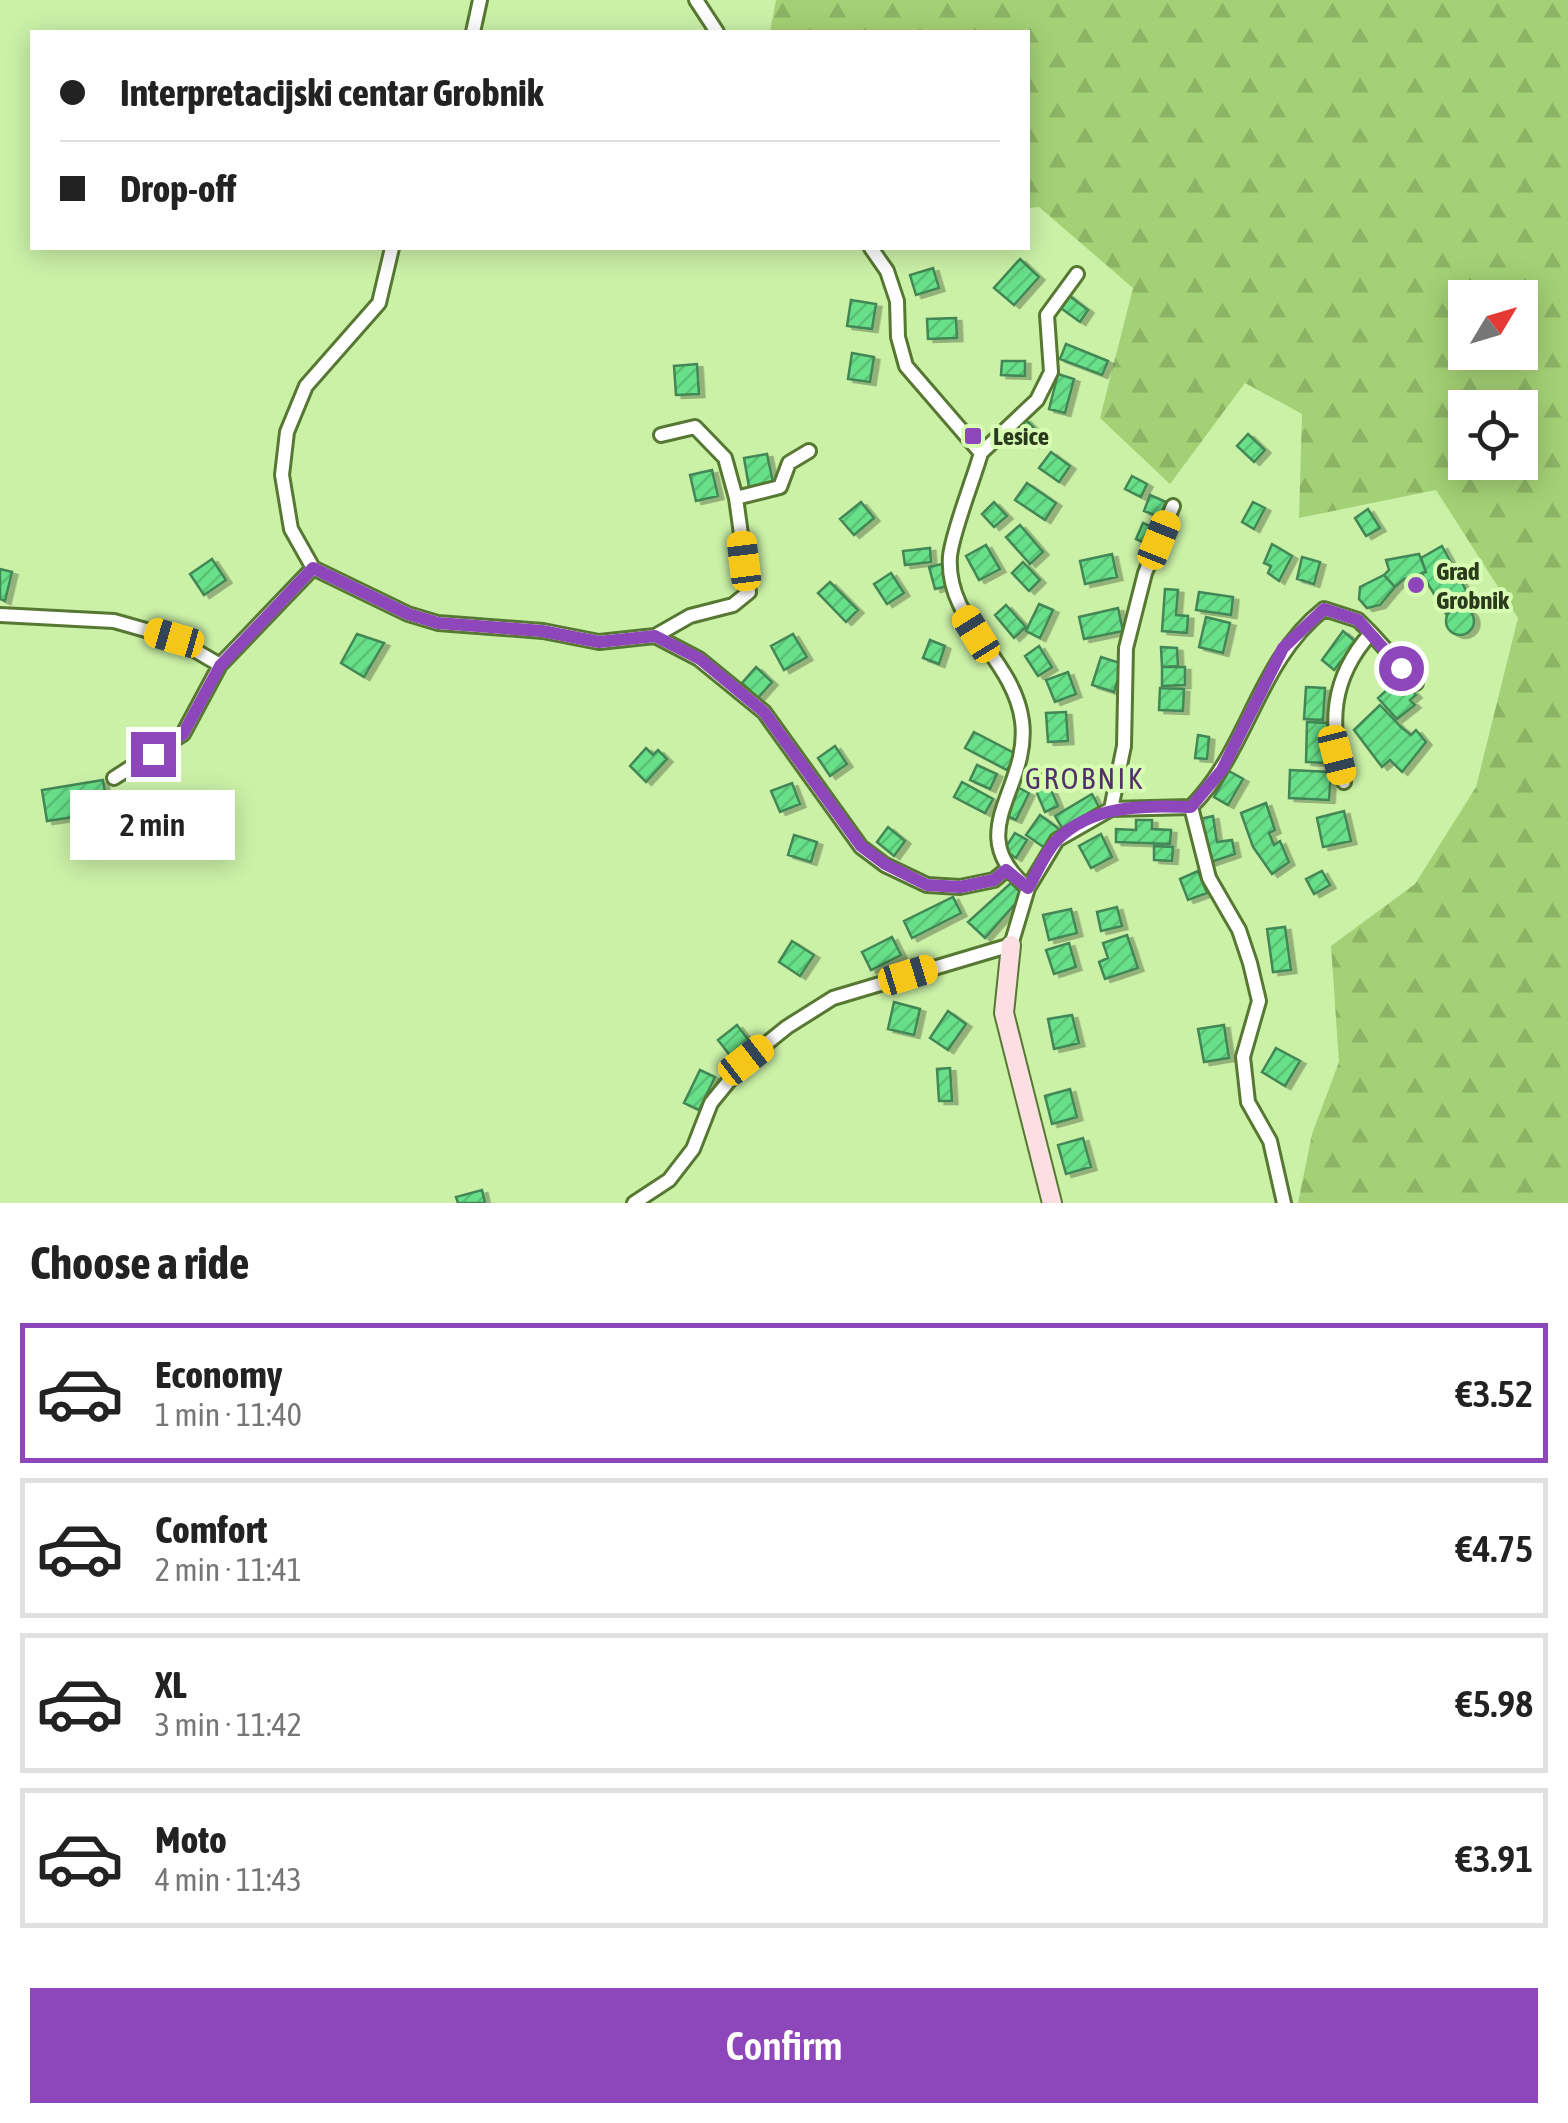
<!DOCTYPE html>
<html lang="en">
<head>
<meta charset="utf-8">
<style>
  :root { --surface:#fff; --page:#f6f6f6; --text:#222; --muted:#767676; --line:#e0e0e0; --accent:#8e47ba }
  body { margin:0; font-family:"Asap Condensed",sans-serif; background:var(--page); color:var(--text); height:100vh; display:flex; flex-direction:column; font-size:38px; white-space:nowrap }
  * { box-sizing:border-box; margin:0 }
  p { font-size:32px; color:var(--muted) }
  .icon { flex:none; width:55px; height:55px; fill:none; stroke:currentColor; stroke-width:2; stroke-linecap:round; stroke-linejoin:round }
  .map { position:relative; height:1203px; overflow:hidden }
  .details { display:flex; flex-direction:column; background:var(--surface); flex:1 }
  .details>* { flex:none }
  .top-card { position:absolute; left:30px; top:30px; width:1000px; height:220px; border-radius:0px; box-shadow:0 5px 25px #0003; display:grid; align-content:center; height:220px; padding:0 30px; background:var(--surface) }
  .needle { width:65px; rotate:52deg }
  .fabs { position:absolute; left:1448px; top:280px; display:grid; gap:20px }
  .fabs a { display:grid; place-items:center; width:90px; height:90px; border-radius:0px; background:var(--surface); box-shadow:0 5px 25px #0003; font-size:50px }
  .end { position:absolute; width:45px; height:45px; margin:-22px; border:12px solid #8e47ba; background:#fff; box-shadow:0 0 0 5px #fff }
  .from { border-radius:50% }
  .bubble { position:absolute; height:70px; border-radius:0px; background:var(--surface); box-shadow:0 5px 25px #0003; font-size:32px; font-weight:600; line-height:70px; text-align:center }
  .car { position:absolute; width:30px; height:60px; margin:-30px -15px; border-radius:12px; box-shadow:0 0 8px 2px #0007; background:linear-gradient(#f5c518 24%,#345 0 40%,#f5c518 0 76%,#345 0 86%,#f5c518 0) }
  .top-card b { display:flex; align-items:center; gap:35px; height:95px; font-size:38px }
  .top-card b+b { border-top:2px solid var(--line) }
  .top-card i { width:25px; height:25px; background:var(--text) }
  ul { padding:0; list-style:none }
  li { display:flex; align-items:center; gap:30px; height:140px; margin:0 20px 15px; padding:0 10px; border:5px solid var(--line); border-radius:0px }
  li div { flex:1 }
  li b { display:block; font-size:38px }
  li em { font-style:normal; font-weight:600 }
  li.selected { border-color:var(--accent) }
  li>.icon { width:90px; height:90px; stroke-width:1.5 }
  h2 { padding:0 30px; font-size:45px; line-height:120px }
  .cta { display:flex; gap:20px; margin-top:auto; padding:20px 30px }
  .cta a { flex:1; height:115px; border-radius:0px; background:var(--accent); color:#fff; font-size:40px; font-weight:600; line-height:115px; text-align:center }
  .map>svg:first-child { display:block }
</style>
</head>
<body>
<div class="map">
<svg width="1568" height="1203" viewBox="0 0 1568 1203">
  <defs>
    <pattern id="forest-firs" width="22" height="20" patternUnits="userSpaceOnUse" patternTransform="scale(2.5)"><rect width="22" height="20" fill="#a4d175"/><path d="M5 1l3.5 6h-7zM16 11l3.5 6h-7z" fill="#8db465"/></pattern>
    <pattern id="building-hatch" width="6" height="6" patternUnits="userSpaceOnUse" patternTransform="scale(2.5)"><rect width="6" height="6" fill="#68df89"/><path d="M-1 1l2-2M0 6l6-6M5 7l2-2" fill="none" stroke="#5ac076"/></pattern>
    <filter id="shadow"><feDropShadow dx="5.5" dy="3" stdDeviation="0" flood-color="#0004"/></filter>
  </defs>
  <rect width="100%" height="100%" fill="#cbf1a7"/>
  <path fill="url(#forest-firs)" fill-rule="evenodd" d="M776 0H1568V1203H1298L1312 1134 1339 1062 1331 946 1415 884 1476 787 1518 618 1436 490 1299 518 1302 414 1245 383 1170 484 1100 418 1133 288 1039 207 1028 208V32H770ZM1465 298H1520V352H1465ZM1465 408H1520V462H1465Z"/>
  <path fill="url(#building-hatch)" stroke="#428754" stroke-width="2.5" filter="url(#shadow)" d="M1020 259 1039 277 1014 305 994 288Z
    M933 268 939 288 916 295 910 275Z
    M1067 294 1088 310 1080 322 1058 306Z
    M851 300 876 304 872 329 847 326Z
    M956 318 957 338 928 339 927 319Z
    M1066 344 1108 361 1102 375 1060 359Z
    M852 353 874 357 870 382 848 379Z
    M1002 361H1025V376L1001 375Z
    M697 364 699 394 676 395 674 366Z
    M1058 374 1074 379 1065 413 1049 409Z
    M1025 419 1042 436 1033 444 1016 427Z
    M1248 434 1265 450 1254 462 1237 446Z
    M1051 452 1070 466 1059 482 1039 468Z
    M767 454 773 482 749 487 744 458Z
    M712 470 718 496 696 501 690 475Z
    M1132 476 1147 484 1141 497 1125 489Z
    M1027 483 1056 503 1045 520 1015 500Z
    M1150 495 1166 502 1160 517 1144 511Z
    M861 502 874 518 854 535 840 519Z
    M994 502 1007 516 994 527 982 514Z
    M1253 502 1265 508 1254 529 1242 522Z
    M1368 509 1380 528 1366 536 1355 518Z
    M1143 523 1161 531 1154 547 1136 539Z
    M1020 525 1043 552 1030 564 1006 537Z
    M1272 544 1292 556 1279 581 1268 573 1271 566 1264 563Z
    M986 545 1000 569 979 580 966 556Z
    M1442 546 1473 603 1446 614 1422 574 1426 572 1421 558Z
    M930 548 931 562 905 565 903 551Z
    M1112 554 1117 577 1085 584 1080 561Z
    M1419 554 1426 572 1404 579 1395 587 1384 575 1389 570 1386 560Z
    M1302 557 1320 562 1314 584 1297 579Z
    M212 559 226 580 204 595 190 574Z
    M1023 562 1040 580 1029 591 1012 573Z
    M942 564 948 586 935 589 929 567Z
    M0 569 12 572 5 601 0 599Z
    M891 573 904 593 887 604 874 584Z
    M1384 575 1395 587 1380 605 1367 608 1359 599 1360 587Z
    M830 582 858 610 846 622 818 593Z
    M1165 589 1178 590 1176 615 1188 616 1187 633 1162 631Z
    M1199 592 1233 597 1231 615 1196 610Z
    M1039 604 1053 610 1040 638 1026 631Z
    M1006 605 1026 627 1014 638 995 615Z
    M1446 621a14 14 0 1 1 28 0a14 14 0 1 1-28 0Z
    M1118 608 1123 631 1084 639 1079 617Z
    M1206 617 1230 623 1223 653 1199 647Z
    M1343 631 1356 642 1334 670 1322 660Z
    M357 634 384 643 364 677 341 663Z
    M793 634 807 657 784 670 771 646Z
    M930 640 945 646 939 664 923 658Z
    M1039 646 1052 667 1038 676 1025 656Z
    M1161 647 1177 648 1178 666 1162 667Z
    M1101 657 1123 664 1114 692 1092 685Z
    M756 667 772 682 758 698 742 683Z
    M1162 667H1185V685L1162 686Z
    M1068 672 1076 694 1055 702 1046 680Z
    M1400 678 1416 695 1410 700 1415 705 1397 719 1378 698Z
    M1306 687 1325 688 1323 720 1304 719Z
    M1160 688 1184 689 1183 711 1159 710Z
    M1380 705 1401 727 1411 735 1416 730 1426 742 1402 772 1390 760 1382 767 1354 730Z
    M1066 712 1068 741 1048 742 1046 713Z
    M1307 722 1328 723 1327 763 1306 762Z
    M974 732 1016 754 1007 770 965 748Z
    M1198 735 1209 737 1207 759 1195 758Z
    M835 746 847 764 830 776 818 758Z
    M646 748 653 755 658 750 667 759 646 782 630 766Z
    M977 765 997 774 990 789 970 780Z
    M1290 770 1331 772 1329 800 1289 798Z
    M1229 771 1243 779 1228 805 1214 797Z
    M1044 773 1058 806 1045 812 1031 779Z
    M103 780 108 812 47 821 42 790Z
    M962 782 993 799 985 813 954 797Z
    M792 783 800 804 780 812 771 791Z
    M1017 787 1029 793 1016 820 1004 815Z
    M1092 794 1099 807 1062 828 1055 816Z
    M1266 803 1275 830 1269 833 1274 845 1280 841 1289 862 1272 874 1253 847 1241 813Z
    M1344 811 1351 841 1323 847 1317 818Z
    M1040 815 1059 829 1045 848 1026 835Z
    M1213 816 1217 842 1232 840 1235 854 1208 863 1200 819Z
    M1136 820H1152V829L1171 830 1170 844 1116 842V829L1136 830Z
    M888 827 905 841 894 856 877 842Z
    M1015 833 1027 840 1016 858 1004 850Z
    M1101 834 1112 857 1091 868 1079 846Z
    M794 835 817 842 811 862 788 855Z
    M1154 846 1173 847 1172 861 1154 860Z
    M1198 871 1207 893 1188 900 1180 879Z
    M1322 871 1330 885 1314 894 1306 879Z
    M1011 883 1023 895 985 938 968 922Z
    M953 897 961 913 912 938 904 921Z
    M1117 907 1122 926 1101 931 1097 912Z
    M1071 909 1077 933 1049 940 1043 915Z
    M1285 927 1291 970 1273 972 1267 929Z
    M1127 935 1138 968 1105 979 1099 962 1108 958 1103 943Z
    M892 937 901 955 871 970 862 952Z
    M792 941 814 955 800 976 779 962Z
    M1069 943 1076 967 1054 974 1046 950Z
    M894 1002 920 1009 914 1035 888 1029Z
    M948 1011 966 1024 948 1050 930 1038Z
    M1072 1015 1079 1043 1054 1049 1048 1019Z
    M737 1025 754 1047 735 1062 718 1040Z
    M1224 1025 1229 1058 1204 1062 1198 1029Z
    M1276 1048 1300 1061 1285 1086 1262 1072Z
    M950 1068 952 1101H939L937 1069Z
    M700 1070 715 1077 699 1110 684 1103Z
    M1070 1089 1077 1117 1052 1124 1045 1096Z
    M1083 1138 1091 1167 1066 1174 1058 1145Z
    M482 1190 485 1203H458L456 1197Z"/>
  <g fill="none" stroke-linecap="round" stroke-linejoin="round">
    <defs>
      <path id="minor" d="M696 0 717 32
        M473 32 480 0
        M392 248 379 303 306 386 287 432 282 475 291 529 313 568 408 614 438 623 543 631 599 642 655 636 699 659 764 712 861 847 885 865 927 885 960 887 994 880 1006 870
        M661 435 695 427 725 458 736 498
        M981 453 1037 400 1051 372 1047 315 1077 274
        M0 615 114 621 174 638 220 665 313 568
        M1371 633 1416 683
        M655 636 690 616 733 605 749 592 736 498 780 487 789 463 809 451
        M114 778 183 734 220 665
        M1191 807 1209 878 1239 930 1250 963 1259 1001 1243 1057 1248 1102 1270 1141 1284 1203
        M1111 809 1191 807C1250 748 1256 663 1324 609L1358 620 1371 633C1330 679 1329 724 1344 782
        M1028 888 1057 840 1111 809 1124 746 1126 648 1145 573 1173 506
        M634 1203 669 1180 693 1149 711 1103 746 1060 787 1027 833 998 1011 945 1028 888C960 832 1031 789 1022 721 1014 658 945 622 950 556 953 530 973 481 981 453L906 366 898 337 897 301 887 271 871 248"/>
      <path id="secondary" d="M1011 945 1004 1013 1052 1203"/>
    </defs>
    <use href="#minor" stroke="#577832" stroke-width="18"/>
    <use href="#secondary" stroke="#577832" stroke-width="22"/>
    <use href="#minor" stroke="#fff" stroke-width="12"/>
    <use href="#secondary" stroke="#fcdfe3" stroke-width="18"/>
  </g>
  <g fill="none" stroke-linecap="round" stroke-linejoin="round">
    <path stroke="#8e47ba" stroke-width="12" d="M153 754 183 734 220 666 313 568 408 614 438 623 542 631 599 642 655 636 700 659 764 712 861 846 885 864 927 885 960 887 994 880 1006 870 1028 888C1037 873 1045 852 1057 840 1093 804 1144 806 1191 807L1222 770 1283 648 1324 609 1358 620 1401 668"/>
  </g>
  <g fill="#8e47ba" stroke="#d8feb3" stroke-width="4">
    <rect x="963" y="426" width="20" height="20" rx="5"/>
    <circle cx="1416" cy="585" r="10"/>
  </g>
  <g text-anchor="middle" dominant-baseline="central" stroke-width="8" stroke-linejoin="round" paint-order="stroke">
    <g font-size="25" font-weight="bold" fill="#2b391c" stroke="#d8feb3" text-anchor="start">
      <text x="993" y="436">Lesice</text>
      <text x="1436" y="571">Grad<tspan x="1436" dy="29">Grobnik</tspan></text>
    </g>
    <g font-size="30" letter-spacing="2.5" fill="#523069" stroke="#d8feb3">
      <text x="1085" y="778">GROBNIK</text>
    </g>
  </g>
</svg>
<div class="fabs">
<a><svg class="needle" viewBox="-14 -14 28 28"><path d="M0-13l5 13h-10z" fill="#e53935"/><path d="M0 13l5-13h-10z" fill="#767676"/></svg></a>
<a><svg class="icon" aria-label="locate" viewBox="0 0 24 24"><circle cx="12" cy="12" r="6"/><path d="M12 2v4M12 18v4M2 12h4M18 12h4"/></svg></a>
</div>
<i class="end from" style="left:1401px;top:668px"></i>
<i class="end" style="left:153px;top:754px"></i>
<div class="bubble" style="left:70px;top:790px;width:165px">2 min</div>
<i class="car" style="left:1159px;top:540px;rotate:22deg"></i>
<i class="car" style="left:744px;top:561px;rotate:353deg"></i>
<i class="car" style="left:976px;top:634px;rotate:328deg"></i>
<i class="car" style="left:174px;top:638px;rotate:286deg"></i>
<i class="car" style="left:1337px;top:755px;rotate:166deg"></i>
<i class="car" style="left:908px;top:975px;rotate:73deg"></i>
<i class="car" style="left:746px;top:1060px;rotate:52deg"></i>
<div class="top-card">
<b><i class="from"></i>Interpretacijski centar Grobnik</b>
<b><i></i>Drop-off</b>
</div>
</div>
<section class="details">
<h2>Choose a ride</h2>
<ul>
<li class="selected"><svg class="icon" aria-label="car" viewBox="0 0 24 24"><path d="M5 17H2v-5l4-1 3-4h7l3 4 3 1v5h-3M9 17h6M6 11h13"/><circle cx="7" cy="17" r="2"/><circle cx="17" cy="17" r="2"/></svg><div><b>Economy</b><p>1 min · 11:40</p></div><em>€3.52</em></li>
<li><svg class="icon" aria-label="car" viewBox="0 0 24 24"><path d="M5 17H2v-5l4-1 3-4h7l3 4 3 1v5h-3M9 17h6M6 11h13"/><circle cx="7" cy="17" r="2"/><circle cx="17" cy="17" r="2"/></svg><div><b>Comfort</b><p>2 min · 11:41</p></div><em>€4.75</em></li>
<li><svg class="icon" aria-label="car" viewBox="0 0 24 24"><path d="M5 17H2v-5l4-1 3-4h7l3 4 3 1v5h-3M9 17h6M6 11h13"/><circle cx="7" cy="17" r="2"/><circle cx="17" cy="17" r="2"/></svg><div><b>XL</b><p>3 min · 11:42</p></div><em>€5.98</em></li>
<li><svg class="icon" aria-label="car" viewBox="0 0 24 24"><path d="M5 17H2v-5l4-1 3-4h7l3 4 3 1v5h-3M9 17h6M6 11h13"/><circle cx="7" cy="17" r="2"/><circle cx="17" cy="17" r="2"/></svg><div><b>Moto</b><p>4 min · 11:43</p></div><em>€3.91</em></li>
</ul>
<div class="cta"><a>Confirm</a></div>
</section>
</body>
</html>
